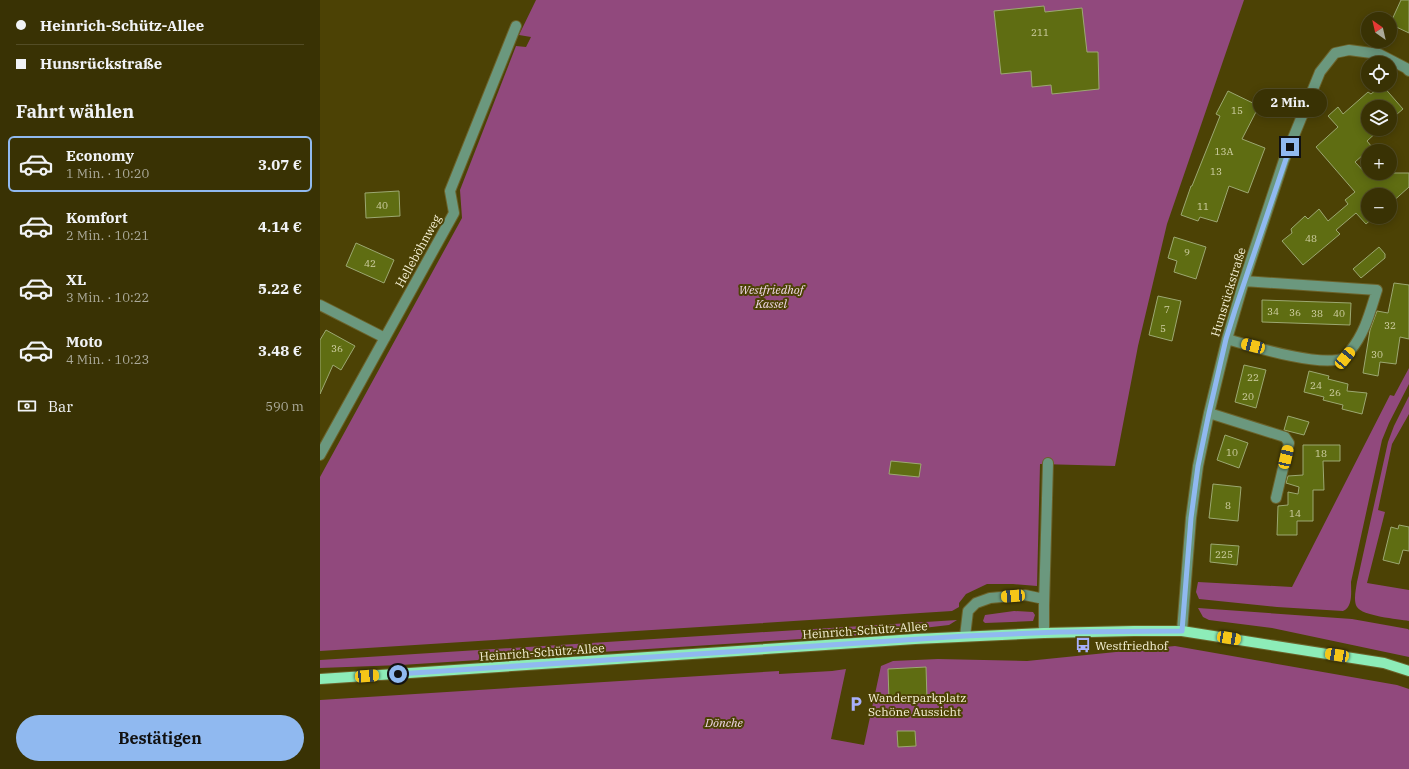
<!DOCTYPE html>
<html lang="de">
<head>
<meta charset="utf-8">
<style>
  :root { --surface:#393204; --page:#403a0e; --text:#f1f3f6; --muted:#abaa9a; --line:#534d26; --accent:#90b9f0 }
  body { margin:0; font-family:"IBM Plex Serif",serif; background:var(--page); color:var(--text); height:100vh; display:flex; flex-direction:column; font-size:15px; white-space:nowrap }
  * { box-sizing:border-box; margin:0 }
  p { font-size:13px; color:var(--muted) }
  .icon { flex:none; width:22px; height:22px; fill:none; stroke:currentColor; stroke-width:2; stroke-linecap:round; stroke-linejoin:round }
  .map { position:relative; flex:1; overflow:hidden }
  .sheet { display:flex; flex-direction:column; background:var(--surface); width:320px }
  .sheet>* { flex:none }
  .hud { display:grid; align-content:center; height:88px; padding:0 16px; background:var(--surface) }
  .needle { width:26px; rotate:326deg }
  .tools { position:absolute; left:1041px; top:12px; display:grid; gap:8px }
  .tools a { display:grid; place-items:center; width:36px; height:36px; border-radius:50%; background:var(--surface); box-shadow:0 2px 10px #0003,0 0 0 1px var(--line); font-size:20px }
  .end { position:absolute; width:18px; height:18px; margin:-9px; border:5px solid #90b9f0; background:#111; box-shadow:0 0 0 2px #111 }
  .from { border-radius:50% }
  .bubble { position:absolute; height:28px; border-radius:14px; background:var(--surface); box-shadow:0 2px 10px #0003,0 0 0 1px var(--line); font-size:13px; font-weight:700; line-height:28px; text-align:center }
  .car { position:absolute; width:12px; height:24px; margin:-12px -6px; border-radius:5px; box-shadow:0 0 3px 1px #0007; background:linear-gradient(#f5c518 24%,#345 0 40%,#f5c518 0 76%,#345 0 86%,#f5c518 0) }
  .hud b { display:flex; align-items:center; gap:14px; height:38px; font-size:15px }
  .hud b+b { border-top:1px solid var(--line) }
  .hud i { width:10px; height:10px; background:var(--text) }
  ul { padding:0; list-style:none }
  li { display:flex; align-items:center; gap:12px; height:56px; margin:0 8px 6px; padding:0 8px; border:2px solid transparent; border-radius:6px }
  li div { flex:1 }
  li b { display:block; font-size:15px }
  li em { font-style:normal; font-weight:700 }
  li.on { border-color:var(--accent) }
  li>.icon { width:36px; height:36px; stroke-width:1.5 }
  h2 { padding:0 16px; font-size:18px; line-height:48px }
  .pay { display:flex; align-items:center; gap:10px; height:44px; padding:0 16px; font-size:15px }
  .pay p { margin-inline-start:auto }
  .cta { display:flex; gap:8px; margin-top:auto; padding:8px 16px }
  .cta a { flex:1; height:46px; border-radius:24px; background:var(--accent); color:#111; font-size:16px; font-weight:700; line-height:46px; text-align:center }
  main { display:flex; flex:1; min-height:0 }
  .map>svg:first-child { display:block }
</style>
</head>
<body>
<main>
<section class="sheet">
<div class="hud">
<b><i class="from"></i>Heinrich-Schütz-Allee</b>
<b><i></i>Hunsrückstraße</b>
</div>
<h2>Fahrt wählen</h2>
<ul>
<li class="on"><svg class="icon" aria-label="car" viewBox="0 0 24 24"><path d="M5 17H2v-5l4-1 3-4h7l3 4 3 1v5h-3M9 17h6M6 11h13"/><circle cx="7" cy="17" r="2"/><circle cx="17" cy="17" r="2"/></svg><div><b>Economy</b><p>1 Min. · 10:20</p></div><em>3.07 €</em></li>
<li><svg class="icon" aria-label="car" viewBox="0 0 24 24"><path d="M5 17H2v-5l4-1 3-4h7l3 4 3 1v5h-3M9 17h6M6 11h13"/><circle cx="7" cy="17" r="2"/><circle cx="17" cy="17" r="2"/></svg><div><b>Komfort</b><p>2 Min. · 10:21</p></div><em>4.14 €</em></li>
<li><svg class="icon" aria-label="car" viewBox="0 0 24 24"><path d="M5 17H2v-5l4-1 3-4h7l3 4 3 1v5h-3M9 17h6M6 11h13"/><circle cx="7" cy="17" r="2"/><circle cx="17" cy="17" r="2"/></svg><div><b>XL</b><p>3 Min. · 10:22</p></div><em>5.22 €</em></li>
<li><svg class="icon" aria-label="car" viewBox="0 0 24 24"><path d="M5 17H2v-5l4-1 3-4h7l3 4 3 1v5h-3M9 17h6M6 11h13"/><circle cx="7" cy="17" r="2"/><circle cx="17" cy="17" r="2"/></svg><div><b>Moto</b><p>4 Min. · 10:23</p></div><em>3.48 €</em></li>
</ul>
<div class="pay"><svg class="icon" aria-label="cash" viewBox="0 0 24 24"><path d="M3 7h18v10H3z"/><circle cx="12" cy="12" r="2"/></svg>Bar<p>590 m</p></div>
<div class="cta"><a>Bestätigen</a></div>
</section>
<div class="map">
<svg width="1089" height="769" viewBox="0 0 1089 769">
  <rect width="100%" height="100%" fill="#4c4205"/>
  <path fill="#91497d" d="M216 0H924L847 224 818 346 795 466 720 464 717 586 693 584H667L646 594 639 603V607L632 611 0 651V477L142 218 140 190 196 46 206 47 211 37 199 35Z
    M1089 368V384L1069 423 1062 440 1031 582C1031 592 1033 607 1023 611L957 607 879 599 876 592 878 582 972 587 1070 395 1074 396Z
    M1089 396V414L1072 444 1058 510 1065 512 1047 583 1089 590V621C1078 619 1042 616 1037 607 1033 601 1036 589 1037 582L1068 442 1074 426Z
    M878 608 1032 619 1088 629 1089 630V657L952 628 889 620 883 617Z
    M694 611 713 612 715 615 713 621 665 623 663 621 665 615Z
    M637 620 629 625 543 635 81 665 0 668V660Z
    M855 646 1077 685 1089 689V769H0V700L459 671V674L512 671 526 669 511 739 544 745 561 666 573 661 618 659 707 661Z"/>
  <path fill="#5f6d12" stroke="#9ca872" d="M1081 0H1089V33L1070 24Z
    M724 6 725 12 762 8 767 52H778L779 89 732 94 731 85 712 87 711 71 681 74 674 11Z
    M1062 85 1083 109 1070 120V107H1048V129H1060L1047 141 1052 147 1035 162 1050 178 1056 173H1089V187L1070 204V195H1048V217H1054L1046 224 1036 213 1016 230 1020 234 983 265 962 241 972 233 971 229 985 216 988 219 999 209 1008 221 1028 204 1025 200 1035 192 996 147 1018 127 1008 116 1018 107 1023 114 1048 92 1051 94Z
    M946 89 960 95 954 109 940 103Z
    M908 91 939 106 922 139 945 148 928 193 909 186 897 222 880 217 878 221 861 215 871 186H872L900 116 896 114Z
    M79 191 80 216 46 218 45 193Z
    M854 237 886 247 876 279 854 272 857 261 848 258Z
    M36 243 74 260 64 283 26 266Z
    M1059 247 1065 254V258L1041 278 1033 269Z
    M1074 283 1089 285V339L1080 337 1076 364 1060 362 1058 376 1043 373 1050 330 1057 311 1068 313Z
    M838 296 861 301 852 341 829 335Z
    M942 300 1031 303 1030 325 942 322Z
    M6 330 35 346 21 370 13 365 0 394V340Z
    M924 365 946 370 936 408 915 402Z
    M989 371 1009 376 1008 379 1028 384 1027 391 1047 393 1042 414 1022 409 1023 405 1003 400 1004 397 984 392Z
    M968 416 989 422 984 435 964 430Z
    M905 435 928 443 919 468 897 460Z
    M983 445H1020V461H1003L1004 490H993V521H977V535H957L958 506 968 505V492L978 494 979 487 966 483 968 476 983 475Z
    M571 461 601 464 599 477 569 474Z
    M893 484 921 487 918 521 889 518Z
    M1079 525 1089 527V551L1083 550 1079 564 1063 560 1071 527 1078 529Z
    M891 544 919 546 917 565 890 562Z
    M606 667 607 699 569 700 568 669Z
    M577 731H595L596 746 578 747Z"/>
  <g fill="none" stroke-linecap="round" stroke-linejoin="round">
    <defs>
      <path id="minor" d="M0 305 65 338
        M907 339C931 346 1001 368 1024 358 1026 357 1028 354 1030 351 1045 333 1050 312 1057 290L924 281
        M889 413 965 437 969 443 956 498
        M0 455 134 213 130 191 196 26
        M862 631 871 518 878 466 889 413 907 339 924 281 964 160 1000 72 1015 53 1029 50 1059 54 1086 68 1089 71
        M724 633V606L728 463
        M645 636 648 611 656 603 670 598 705 595 724 599"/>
      <path id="major" d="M0 679 595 639 724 633 814 631H862L1064 663 1089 671"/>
    </defs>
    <use href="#minor" stroke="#6b622a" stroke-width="12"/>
    <use href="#major" stroke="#6b622a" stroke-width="12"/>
    <use href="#minor" stroke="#6b987e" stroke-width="10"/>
    <use href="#major" stroke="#8decb8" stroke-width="10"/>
  </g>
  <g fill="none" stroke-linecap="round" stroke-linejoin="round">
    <path stroke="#90b9f0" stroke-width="5" d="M78 674 645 636 739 632 862 631 871 518 878 466 889 413 906 339 915 310 970 147"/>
  </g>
  <defs>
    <symbol id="bus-bare" viewBox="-9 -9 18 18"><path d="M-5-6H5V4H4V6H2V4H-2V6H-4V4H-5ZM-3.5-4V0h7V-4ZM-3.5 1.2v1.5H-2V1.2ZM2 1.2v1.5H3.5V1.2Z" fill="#a8b0fc" stroke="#4c4205" stroke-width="2.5" paint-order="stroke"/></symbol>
    <symbol id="parking-bare" viewBox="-9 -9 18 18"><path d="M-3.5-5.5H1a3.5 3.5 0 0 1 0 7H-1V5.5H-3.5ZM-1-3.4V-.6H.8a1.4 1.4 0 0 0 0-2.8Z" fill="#a8b0fc" stroke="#4c4205" stroke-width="2.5" paint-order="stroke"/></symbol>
  </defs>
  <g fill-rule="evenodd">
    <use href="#bus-bare" x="752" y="634" width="22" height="22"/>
    <use href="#parking-bare" x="525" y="693" width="22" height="22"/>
  </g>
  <g text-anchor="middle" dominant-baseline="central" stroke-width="4" stroke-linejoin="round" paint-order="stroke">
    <g font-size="10" fill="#d0d0a4">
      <text x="720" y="32">211</text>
      <text x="917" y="110">15</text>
      <text x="904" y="151">13A</text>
      <text x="896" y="171">13</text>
      <text x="62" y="205">40</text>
      <text x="883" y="206">11</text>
      <text x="991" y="238">48</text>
      <text x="867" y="252">9</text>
      <text x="50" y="263">42</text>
      <text x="847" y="309">7</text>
      <text x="953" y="311">34</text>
      <text x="975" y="312">36</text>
      <text x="997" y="313">38</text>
      <text x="1019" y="313">40</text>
      <text x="1070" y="325">32</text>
      <text x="843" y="328">5</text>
      <text x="17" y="348">36</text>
      <text x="1057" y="354">30</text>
      <text x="933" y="377">22</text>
      <text x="996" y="385">24</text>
      <text x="1015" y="392">26</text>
      <text x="928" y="396">20</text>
      <text x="912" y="452">10</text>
      <text x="1001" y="453">18</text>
      <text x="908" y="505">8</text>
      <text x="975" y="513">14</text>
      <text x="904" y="554">225</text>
    </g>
    <g font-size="12" fill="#f6f1d5" stroke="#4c4205">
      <text transform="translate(98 251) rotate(-61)">Helleböhnweg</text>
      <text transform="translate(908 292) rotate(-73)">Hunsrückstraße</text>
      <text transform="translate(545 630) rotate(-4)">Heinrich-Schütz-Allee</text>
      <text transform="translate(222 652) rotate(-4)">Heinrich-Schütz-Allee</text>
    </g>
    <g font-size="12" font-style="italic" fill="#f1d9e8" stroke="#4c4205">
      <text x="451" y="289">Westfriedhof<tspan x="451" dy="14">Kassel</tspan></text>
      <text x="404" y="722">Dönche</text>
    </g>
    <g font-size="12" fill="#f6f1d5" stroke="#4c4205" text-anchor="start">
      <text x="775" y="645">Westfriedhof</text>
      <text x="548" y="697">Wanderparkplatz<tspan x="548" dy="14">Schöne Aussicht</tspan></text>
    </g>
  </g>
</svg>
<div class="tools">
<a><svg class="needle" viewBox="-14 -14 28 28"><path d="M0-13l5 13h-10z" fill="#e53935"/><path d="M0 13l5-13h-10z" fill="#abaa9a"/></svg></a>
<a><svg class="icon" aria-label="locate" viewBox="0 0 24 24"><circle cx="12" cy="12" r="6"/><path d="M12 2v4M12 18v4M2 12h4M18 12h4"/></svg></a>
<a><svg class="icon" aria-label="layers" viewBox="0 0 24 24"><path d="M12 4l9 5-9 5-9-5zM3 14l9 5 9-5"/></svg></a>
<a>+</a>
<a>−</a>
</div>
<i class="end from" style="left:78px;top:674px"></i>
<i class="end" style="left:970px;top:147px"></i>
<div class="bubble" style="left:933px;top:89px;width:74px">2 Min.</div>
<i class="car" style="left:933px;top:346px;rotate:285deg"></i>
<i class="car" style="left:1025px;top:358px;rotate:39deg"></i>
<i class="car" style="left:966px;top:457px;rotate:13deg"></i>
<i class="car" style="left:693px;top:596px;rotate:266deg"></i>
<i class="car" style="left:909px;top:638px;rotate:99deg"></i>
<i class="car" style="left:1017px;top:655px;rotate:279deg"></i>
<i class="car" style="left:47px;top:676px;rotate:86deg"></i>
</div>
</main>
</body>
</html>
